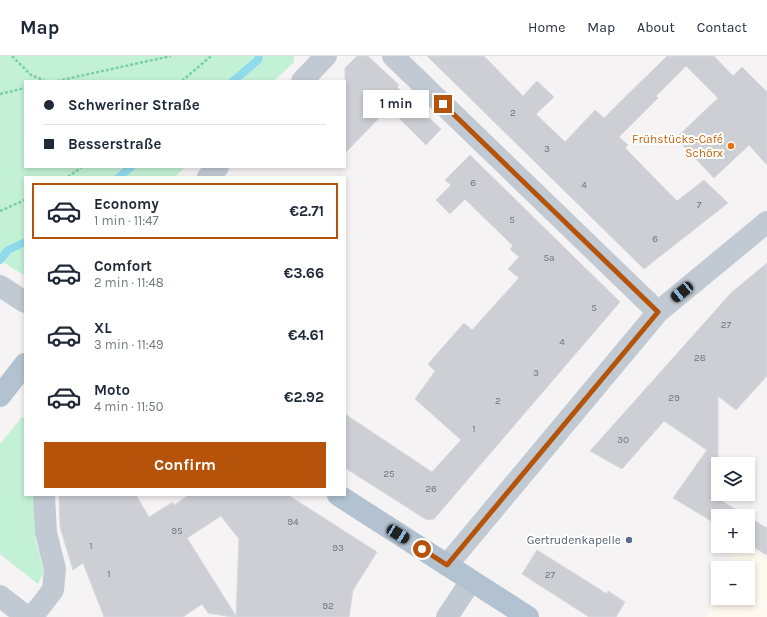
<!DOCTYPE html>
<html lang="en">
<head>
<meta charset="utf-8">
<style>
  :root { --surface:#fff; --page:#f6f6f7; --text:#1f2937; --muted:#747a83; --line:#e0e1e3; --accent:#b45309 }
  body { margin:0; font-family:Karla,sans-serif; background:var(--page); color:var(--text); height:100vh; display:flex; flex-direction:column; font-size:15px; white-space:nowrap }
  * { box-sizing:border-box; margin:0 }
  p { font-size:13px; color:var(--muted) }
  .icon { flex:none; width:22px; height:22px; fill:none; stroke:currentColor; stroke-width:2; stroke-linecap:round; stroke-linejoin:round }
  .map { position:relative; flex:1; overflow:hidden }
  .drawer { position:absolute; left:24px; top:120px; width:322px; height:320px; display:flex; flex-direction:column; background:var(--surface); border-radius:0px; box-shadow:0 2px 6px #0003 }
  .drawer>* { flex:none }
  .hud { position:absolute; left:24px; top:24px; width:322px; height:88px; border-radius:0px; box-shadow:0 2px 6px #0003; display:grid; align-content:center; height:88px; padding:0 20px; background:var(--surface) }
  .fabs { position:absolute; left:711px; top:401px; display:grid; gap:8px }
  .fabs a { display:grid; place-items:center; width:44px; height:44px; border-radius:0px; background:var(--surface); box-shadow:0 2px 6px #0003; font-size:20px }
  .end { position:absolute; width:18px; height:18px; margin:-9px; border:5px solid #b45309; background:#fff; box-shadow:0 0 0 2px #fff }
  .from { border-radius:50% }
  .bubble { position:absolute; height:28px; border-radius:0px; background:var(--surface); box-shadow:0 2px 6px #0003; font-size:13px; font-weight:700; line-height:28px; text-align:center }
  .car { position:absolute; width:12px; height:24px; margin:-12px -6px; border-radius:5px; box-shadow:0 0 3px 1px #0007; background:linear-gradient(#222 24%,#8ab4d8 0 40%,#222 0 76%,#8ab4d8 0 86%,#222 0) }
  .hud b { display:flex; align-items:center; gap:14px; height:38px; font-size:15px }
  .hud b+b { border-top:1px solid var(--line) }
  .hud i { width:10px; height:10px; background:var(--text) }
  ul { padding:7px 0 0; list-style:none }
  li { display:flex; align-items:center; gap:12px; height:56px; margin:0 8px 6px; padding:0 12px; border:2px solid transparent; border-radius:0px }
  li div { flex:1 }
  li b { display:block; font-size:15px }
  li em { font-style:normal; font-weight:700 }
  li.active { border-color:var(--accent) }
  li>.icon { width:36px; height:36px; stroke-width:1.5 }
  .button { display:flex; gap:8px; margin-top:auto; padding:8px 20px }
  .button a { flex:1; height:46px; border-radius:0px; background:var(--accent); color:#fff; font-size:16px; font-weight:700; line-height:46px; text-align:center }
  header { display:flex; align-items:center; gap:24px; box-sizing:border-box; height:56px; padding:0 20px; background:var(--surface); border-bottom:1px solid var(--line) }
  header strong { font-size:19px }
  nav { display:flex; gap:22px; margin-inline-start:auto; font-size:14px }
  .map>svg:first-child { display:block }
</style>
</head>
<body>
<header>
<strong>Map</strong>
<nav><a>Home</a><a>Map</a><a>About</a><a>Contact</a></nav>
</header>
<div class="map">
<svg width="767" height="561" viewBox="0 0 767 561">
  <rect width="100%" height="100%" fill="#f5f3f3"/>
  <path fill="#fdf9ef" d="M737 490H745L767 503V561H705L714 544 710 541 718 526V542H748V512H725Z"/>
  <path fill="#c3f1d5" d="M0 0H294V6L274 25H25V111H185L175 121H25V220L0 204Z
    M22 361 25 363V439H34L35 483 44 515 38 528 0 498V388Z"/>
  <g fill="none" stroke-linecap="round" stroke-linejoin="round">
    <path stroke="#90daee" stroke-width="8" d="M233 25 258 4 259 0
      M119 121 131 111
      M0 204 8 194 25 186"/>
  </g>
  <path fill="#cdcfd5" stroke="#d7d9de" fill-rule="evenodd" d="M357 0H368L399 29 397 31 441 73 426 89 389 52 345 97V12Z
    M427 0H484L523 40 537 25 554 41 536 58 565 86 595 54 604 62 667 0H714L733 20 742 11 767 36V109L749 89 714 122 676 82 718 42 686 10 656 40 658 42 619 81 628 89 625 92 677 145 704 124 728 147 644 213Z
    M470 99 620 246 434 463 427 464 345 412V358L432 416 461 384 415 343 435 315 428 308 464 267 472 274 519 222 508 213 519 201 510 193 513 190 465 143 450 158 436 144 451 129 445 124Z
    M767 207V320L736 354 718 340V443L747 460H718V469L673 442 707 394 664 365 622 413 590 395 731 237Z
    M59 439H136L149 461 173 446 174 449 189 439H288L377 496 353 534 349 561H232L208 557 202 548 183 561H104L83 507 73 514 60 471ZM221 460 239 483 236 560 187 482Z
    M748 461 767 472V499L748 488Z
    M537 494 607 538 608 535 625 546 616 561H589L522 518Z"/>
  <g fill="none" stroke-linecap="round" stroke-linejoin="round">
    <path stroke="#7ad0a6" stroke-width="2.5" stroke-dasharray="3 2" stroke-linecap="butt" d="M12 0 31 19 45 25
      M57 25 171 0
      M182 25 211 0
      M0 38 25 32
      M68 121 82 111
      M0 155 25 144"/>
    <path stroke="#c1cad2" stroke-width="22" d="M393 0 658 256
      M302 25 326 0
      M208 121 218 111
      M0 230 25 246
      M447 509 658 256 767 166
      M0 540 27 561
      M32 561 53 534 54 523 55 513 46 477 44 439
      M447 561 471 525"/>
    <path stroke="#b3c2d1" stroke-width="22" d="M0 340 25 308
      M338 439 528 561"/>
  </g>
  <g fill="none" stroke-linecap="round" stroke-linejoin="round">
    <path stroke="#b45309" stroke-width="5" d="M422 493 447 509 658 256 443 48"/>
  </g>
  <circle fill="#e8710a" stroke="#fff" stroke-width="1.5" cx="731" cy="90" r="4"/>
  <circle fill="#5c6f8a" stroke="#fff" stroke-width="1.5" cx="629" cy="484" r="4"/>
  <g text-anchor="middle" dominant-baseline="central" stroke-width="4" stroke-linejoin="round" paint-order="stroke">
    <g font-size="10" fill="#6b747e">
      <text x="513" y="57">2</text>
      <text x="547" y="93">3</text>
      <text x="473" y="127">6</text>
      <text x="584" y="129">4</text>
      <text x="699" y="149">7</text>
      <text x="512" y="164">5</text>
      <text x="655" y="183">6</text>
      <text x="549" y="202">5a</text>
      <text x="594" y="252">5</text>
      <text x="726" y="269">27</text>
      <text x="562" y="286">4</text>
      <text x="700" y="302">28</text>
      <text x="536" y="317">3</text>
      <text x="674" y="342">29</text>
      <text x="498" y="345">2</text>
      <text x="474" y="373">1</text>
      <text x="623" y="384">30</text>
      <text x="389" y="418">25</text>
      <text x="431" y="433">26</text>
      <text x="293" y="466">94</text>
      <text x="177" y="475">95</text>
      <text x="91" y="490">1</text>
      <text x="338" y="492">93</text>
      <text x="109" y="518">1</text>
      <text x="550" y="519">27</text>
      <text x="328" y="550">92</text>
    </g>
    <g font-size="12" fill="#c56008" stroke="#fff" text-anchor="end">
      <text x="723" y="83">Frühstücks-Café<tspan x="723" dy="14">Schörx</tspan></text>
    </g>
    <g font-size="12" fill="#4e5e75" stroke="#fff" text-anchor="end">
      <text x="621" y="484">Gertrudenkapelle</text>
    </g>
  </g>
</svg>
<div class="fabs">
<a><svg class="icon" aria-label="layers" viewBox="0 0 24 24"><path d="M12 4l9 5-9 5-9-5zM3 14l9 5 9-5"/></svg></a>
<a>+</a>
<a>−</a>
</div>
<i class="end from" style="left:422px;top:493px"></i>
<i class="end" style="left:443px;top:48px"></i>
<div class="bubble" style="left:363px;top:34px;width:66px">1 min</div>
<i class="car" style="left:682px;top:236px;rotate:231deg"></i>
<i class="car" style="left:398px;top:478px;rotate:122deg"></i>
<div class="hud">
<b><i class="from"></i>Schweriner Straße</b>
<b><i></i>Besserstraße</b>
</div>
<section class="drawer">
<ul>
<li class="active"><svg class="icon" aria-label="car" viewBox="0 0 24 24"><path d="M5 17H2v-5l4-1 3-4h7l3 4 3 1v5h-3M9 17h6M6 11h13"/><circle cx="7" cy="17" r="2"/><circle cx="17" cy="17" r="2"/></svg><div><b>Economy</b><p>1 min · 11:47</p></div><em>€2.71</em></li>
<li><svg class="icon" aria-label="car" viewBox="0 0 24 24"><path d="M5 17H2v-5l4-1 3-4h7l3 4 3 1v5h-3M9 17h6M6 11h13"/><circle cx="7" cy="17" r="2"/><circle cx="17" cy="17" r="2"/></svg><div><b>Comfort</b><p>2 min · 11:48</p></div><em>€3.66</em></li>
<li><svg class="icon" aria-label="car" viewBox="0 0 24 24"><path d="M5 17H2v-5l4-1 3-4h7l3 4 3 1v5h-3M9 17h6M6 11h13"/><circle cx="7" cy="17" r="2"/><circle cx="17" cy="17" r="2"/></svg><div><b>XL</b><p>3 min · 11:49</p></div><em>€4.61</em></li>
<li><svg class="icon" aria-label="car" viewBox="0 0 24 24"><path d="M5 17H2v-5l4-1 3-4h7l3 4 3 1v5h-3M9 17h6M6 11h13"/><circle cx="7" cy="17" r="2"/><circle cx="17" cy="17" r="2"/></svg><div><b>Moto</b><p>4 min · 11:50</p></div><em>€2.92</em></li>
</ul>
<div class="button"><a>Confirm</a></div>
</section>
</div>
</body>
</html>
